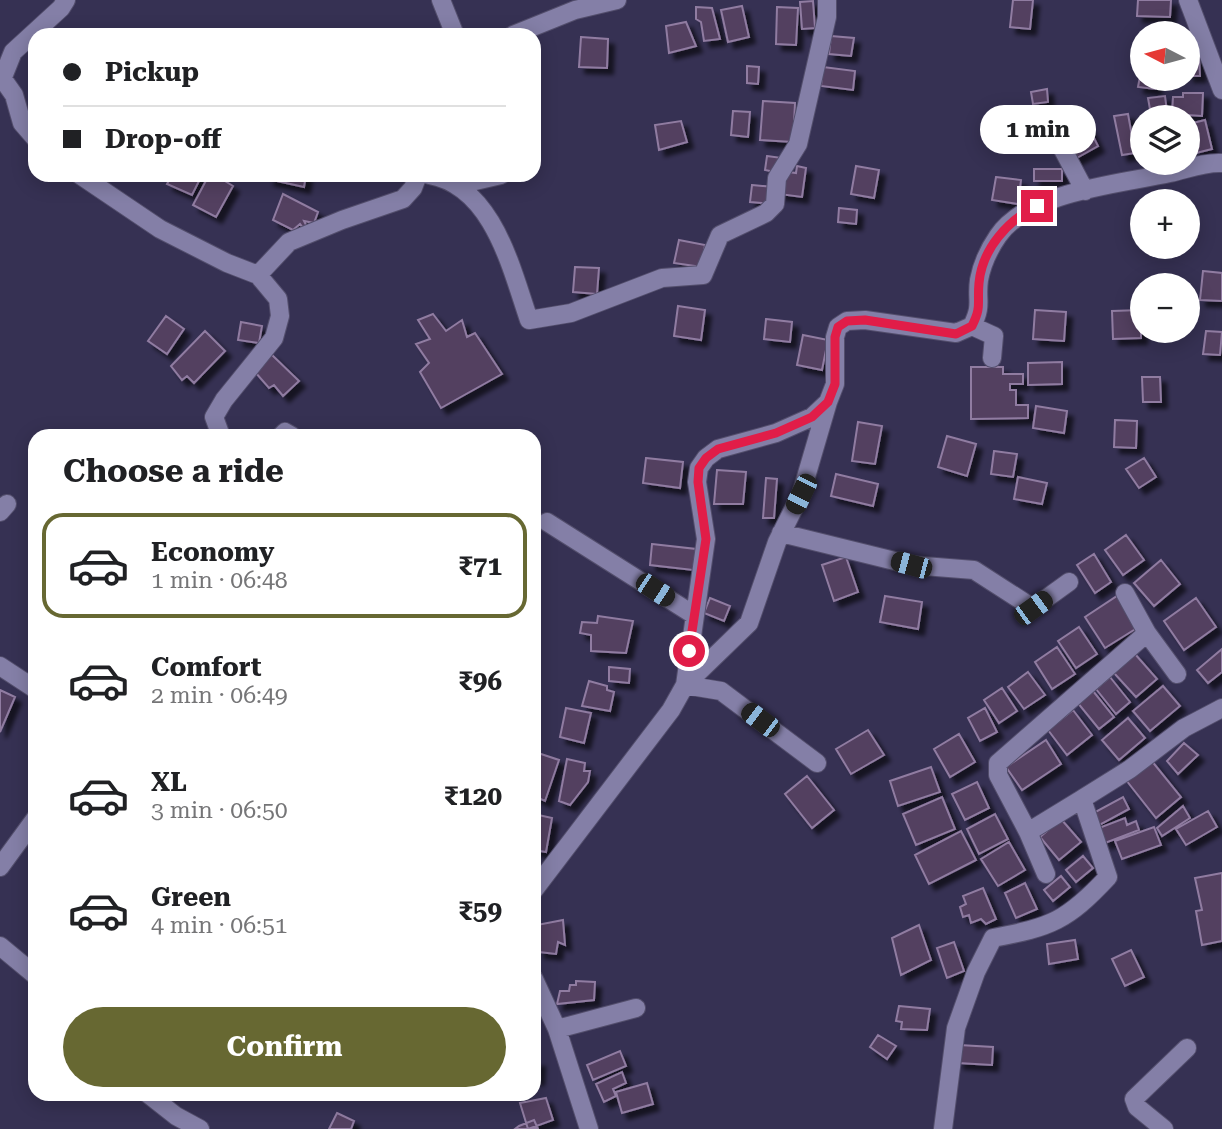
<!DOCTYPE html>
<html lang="en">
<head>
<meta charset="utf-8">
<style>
  :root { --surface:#fff; --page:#f2f2f2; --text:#202124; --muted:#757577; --line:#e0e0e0; --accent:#676832 }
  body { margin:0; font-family:"Roboto Serif",serif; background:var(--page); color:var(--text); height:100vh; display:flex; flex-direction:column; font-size:26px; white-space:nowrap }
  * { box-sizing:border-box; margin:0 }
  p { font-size:23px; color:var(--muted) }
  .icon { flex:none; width:38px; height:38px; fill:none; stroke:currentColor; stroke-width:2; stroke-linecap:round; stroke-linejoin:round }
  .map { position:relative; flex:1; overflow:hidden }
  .sheet { position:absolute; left:28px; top:429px; width:513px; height:672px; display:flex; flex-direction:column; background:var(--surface); border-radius:21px; box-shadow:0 4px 18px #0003 }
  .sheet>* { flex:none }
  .banner { position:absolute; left:28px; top:28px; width:513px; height:154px; border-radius:21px; box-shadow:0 4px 18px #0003; display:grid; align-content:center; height:154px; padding:0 35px; background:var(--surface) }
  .needle { width:46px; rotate:276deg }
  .controls { position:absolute; left:1130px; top:21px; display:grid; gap:14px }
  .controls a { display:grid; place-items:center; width:70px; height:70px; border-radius:50%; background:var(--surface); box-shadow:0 4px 18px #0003; font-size:35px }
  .end { position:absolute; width:32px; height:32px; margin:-16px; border:9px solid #e11d48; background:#fff; box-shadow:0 0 0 4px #fff }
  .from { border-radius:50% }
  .bubble { position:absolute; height:49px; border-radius:24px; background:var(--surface); box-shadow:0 4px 18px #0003; font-size:23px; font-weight:700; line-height:49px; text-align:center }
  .car { position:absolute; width:21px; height:42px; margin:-21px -10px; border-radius:9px; box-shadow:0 0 5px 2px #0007; background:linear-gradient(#222 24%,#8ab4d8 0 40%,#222 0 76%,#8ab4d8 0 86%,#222 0) }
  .banner b { display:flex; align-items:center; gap:24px; height:66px; font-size:26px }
  .banner b+b { border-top:2px solid var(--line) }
  .banner i { width:18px; height:18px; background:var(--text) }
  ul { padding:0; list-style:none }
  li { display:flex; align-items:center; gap:21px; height:105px; margin:0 14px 10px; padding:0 21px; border:4px solid transparent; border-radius:21px }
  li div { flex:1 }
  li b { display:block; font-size:26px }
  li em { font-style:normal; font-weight:700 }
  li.active { border-color:var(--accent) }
  li>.icon { width:63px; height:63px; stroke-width:1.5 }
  h2 { padding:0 35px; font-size:32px; line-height:84px }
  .cta { display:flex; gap:14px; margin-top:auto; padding:14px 35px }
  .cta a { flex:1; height:80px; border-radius:42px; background:var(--accent); color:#fff; font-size:28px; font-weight:700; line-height:80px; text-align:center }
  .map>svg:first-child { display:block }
</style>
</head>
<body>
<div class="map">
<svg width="1222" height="1129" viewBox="0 0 1222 1129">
  <defs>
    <filter id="shadow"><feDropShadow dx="6" dy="6" stdDeviation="2" flood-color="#0009"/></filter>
  </defs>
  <rect width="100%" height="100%" fill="#363153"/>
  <path fill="#523f61" stroke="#907ca1" stroke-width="2" filter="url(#shadow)" d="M1013 0H1033L1030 29 1010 27Z
    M1138 0H1171L1170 17 1137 16Z
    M813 1 815 28 802 29 800 2Z
    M742 6 749 37 728 42 721 10Z
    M696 7 712 8 720 39 704 41 701 22 696 19Z
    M777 7 798 8 796 45 776 44Z
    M686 22 696 46 669 53 666 26Z
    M831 36 854 38 851 56 829 54Z
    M581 37 608 39 607 68 579 67Z
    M1199 56 1200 76H1188V57Z
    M747 66 759 67 758 84 747 83Z
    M823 67 855 71 853 90 821 86Z
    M1141 71 1143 72V79H1156L1155 89 1138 87Z
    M1047 89 1048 102 1033 104 1031 92Z
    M1183 93H1203L1202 116 1172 114 1173 97H1183Z
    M1165 96 1167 112 1151 115 1148 98Z
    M763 101 795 103 793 142 760 140Z
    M733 111 750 112 748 137 731 135Z
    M1128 114 1135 153 1122 155 1114 116Z
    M1205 120 1212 149 1196 153 1189 124Z
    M681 121 687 142 659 150 655 125Z
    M1088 126 1098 146 1075 159 1064 139Z
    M767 156 782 158 780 173 765 170Z
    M797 166 806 168 802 197 779 194 782 171 796 173Z
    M856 166 879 170 874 198 851 194Z
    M1034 169H1062V181H1034Z
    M172 175H202L192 195 167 184Z
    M209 175H215L233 186 216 217 193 205Z
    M270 175H306L304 187 268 179Z
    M996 177 1021 180 1018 204 992 200Z
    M752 185 774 187 772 204 750 202Z
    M283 194 318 212 314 223 304 221 307 227 304 229 300 224 293 230 273 220Z
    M839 208 857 210 856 224 838 222Z
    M679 240 705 245 702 267 674 263Z
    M575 267 599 268 597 294 573 292Z
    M1203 271 1222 273V301L1200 300Z
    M678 306 705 310 701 340 674 336Z
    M1035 310 1066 312 1064 341 1033 339Z
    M1141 310V338L1113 339 1112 311Z
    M433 314 446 331 462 320 467 337 475 333 502 374 441 408 420 372 429 363 416 344 430 339 418 320Z
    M166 316 184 329 167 354 148 341Z
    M766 319 792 322 790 342 764 339Z
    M241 322 262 326 259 343 238 340Z
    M205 331 225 351 194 383 187 376 182 380 171 366Z
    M1206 331 1222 332 1220 355 1203 354Z
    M803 335 828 340 822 370 797 365Z
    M271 354 299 381 283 396 274 385 269 388 255 372Z
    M1062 362V384L1028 385V363Z
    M971 367H1003V374H1023V384H1010V390H1016V405H1028V418L971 419Z
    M1142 377H1160L1161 402H1143Z
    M1036 406 1067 411 1064 433 1033 428Z
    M1115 420 1137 421 1136 448 1114 447Z
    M858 422 882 426 875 464 852 461Z
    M947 436 976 444 967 476 938 467Z
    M994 451 1017 454 1013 477 991 474Z
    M646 458 683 462 680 488 643 483Z
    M1144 458 1156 477 1139 488 1126 469Z
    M717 470 746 472 743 504H714Z
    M836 474 878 484 873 506 831 496Z
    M1018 477 1047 483 1042 504 1014 499Z
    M766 478 777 479 774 518H763Z
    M1126 535 1144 560 1123 575 1105 550Z
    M652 544 696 549 693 570 650 565Z
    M1094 554 1111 582 1095 593 1077 565Z
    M846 557 858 592 834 601 822 565Z
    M1161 560 1180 584 1154 606 1134 583Z
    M885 596 922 602 918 629 880 622Z
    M1117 596 1137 628 1105 648 1085 617Z
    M710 598 730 606 724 621 704 613Z
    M1196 598 1216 627 1184 650 1164 621Z
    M598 616 633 621 626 653 591 651V635L580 633 582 622 597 623Z
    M1079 627 1097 654 1076 668 1058 641Z
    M1057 647 1075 674 1052 689 1035 662Z
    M1222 649V672L1208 683 1197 670Z
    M1135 654 1157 679 1136 697 1114 673Z
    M609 667 630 669 629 683 609 681Z
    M1028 672 1045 695 1024 709 1008 687Z
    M1110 677 1130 702 1116 714 1096 689Z
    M589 681 607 686V690L614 692 610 711 582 706Z
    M1163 686 1180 706 1150 731 1133 711Z
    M1002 688 1017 711 999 723 984 700Z
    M0 690 15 697 0 732Z
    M1093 691 1114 717 1099 729 1077 702Z
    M566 708 591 713 584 743 560 737Z
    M985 708 997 732 980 741 968 718Z
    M1073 710 1092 735 1067 755 1048 730Z
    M1128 718 1145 738 1119 760 1102 740Z
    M868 730 884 755 851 774 836 749Z
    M959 734 975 762 950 777 934 749Z
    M1046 740 1061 764 1022 790 1006 767Z
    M1184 743 1198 755 1178 774 1167 761Z
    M535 752 559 760 545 801 534 796Z
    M567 759 585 763 584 771H590L588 782 570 805 559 801Z
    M1151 760 1181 797 1156 818 1126 780Z
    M931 767 940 792 898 806 890 781Z
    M807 776 834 810 812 828 785 794Z
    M977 782 989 808 965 820 952 794Z
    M942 797 955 829 916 845 903 814Z
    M1123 797 1129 809 1094 828 1088 816Z
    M1183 806 1190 818 1162 836 1157 828Z
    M1208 811 1217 827 1186 845 1176 829Z
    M534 814 552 818 546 852 534 850Z
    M995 814 1008 839 979 854 967 829Z
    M1125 818 1127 825 1136 821 1139 830 1105 843 1099 828Z
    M1061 819 1081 842 1059 860 1040 837Z
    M1154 827 1161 845 1122 859 1115 841Z
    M961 831 976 860 929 884 915 855Z
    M1009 842 1025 870 998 886 981 859Z
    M1083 856 1093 868 1076 882 1066 870Z
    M1222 873V941L1202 945 1196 911 1202 910 1195 878Z
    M1061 876 1070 887 1053 901 1044 890Z
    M1025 883 1037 909 1016 918 1005 893Z
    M983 888 996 919 986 924 981 919 971 923 969 915 963 917 960 907 966 904 963 896Z
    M563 920 565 945 558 942 556 954 539 952 537 925Z
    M919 925 931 960 901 975 892 938Z
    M1075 940 1078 959 1049 964 1047 944Z
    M954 942 964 971 947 978 937 948Z
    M1131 950 1144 977 1125 986 1112 959Z
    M576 981 595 982 594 1000 557 1004 560 991H569L570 985H576Z
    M899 1006 930 1009 927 1030 901 1029 902 1022 896 1021Z
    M878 1035 896 1046 887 1059 870 1047Z
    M959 1045 993 1047 992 1065 958 1063Z
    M620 1051 626 1066 593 1080 587 1065Z
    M534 1061H539L538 1079H534Z
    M622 1072 626 1083 613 1089 616 1096 604 1102 596 1084Z
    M647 1083 653 1104 622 1113 616 1092Z
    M546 1098 553 1120 528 1129 520 1103Z
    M337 1113 354 1121 351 1129H329Z
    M534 1120 538 1129H515L519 1126Z"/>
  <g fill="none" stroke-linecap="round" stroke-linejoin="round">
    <defs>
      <path id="street" d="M441 0 455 35
        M1188 0 1222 90
        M513 35 575 10 617 0
        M0 75 14 95 22 123 35 138
        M3 77 13 52 61 8 66 0
        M1061 146 1085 191
        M80 175 160 229 227 263 258 275 278 299 280 316 274 338 224 400 214 417 221 436
        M429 175C493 186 511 268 529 320L571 313 662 278 703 275 720 235 766 213 775 204 777 178 798 144 827 17V0
        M458 185 501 175
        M258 275 289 242 342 220 403 199 413 188 418 175
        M972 326 994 336 992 358
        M281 436 285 432 292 436
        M0 512 7 504
        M547 522 694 615
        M781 533 911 565 974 570 1033 608 1069 582
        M1125 593 1147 633 1177 674
        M0 666 35 689
        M685 685 749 623 777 542 801 494 828 402
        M685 685 721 691 817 763
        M1082 799 1028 832 998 775V763L1147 633
        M1028 832 1046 874
        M0 867 35 819
        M534 890 671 710 685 685 706 539 697 482 699 468 706 458 718 449 776 433 812 417 828 402 835 384V337L838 327 847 321 865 320 956 333 972 326C983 304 976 301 979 280 982 264 989 249 998 236 1029 191 1120 184 1170 173 1188 169 1204 162 1222 163
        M0 946 35 975
        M534 979 557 1029 589 1129
        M557 1029 636 1008
        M148 1094 176 1116 200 1129
        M943 1129 956 1028 976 972 993 938C1051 927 1067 921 1108 877L1082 799 1130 769 1184 728 1222 708
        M1164 1129 1137 1107 1134 1099 1187 1048"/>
    </defs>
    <use href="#street" stroke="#534e6c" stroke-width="20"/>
    <use href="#street" stroke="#847fa7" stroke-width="18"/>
  </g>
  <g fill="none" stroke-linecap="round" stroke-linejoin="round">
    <path stroke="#e11d48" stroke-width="9" d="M689 651 706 539 698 482 699 468 706 458 718 449 776 433 812 417 828 402 835 384V337L838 327 847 321 865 320 956 334 972 326C982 306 977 304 979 283 982 249 1008 220 1037 206"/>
  </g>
</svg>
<div class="controls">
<a><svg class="needle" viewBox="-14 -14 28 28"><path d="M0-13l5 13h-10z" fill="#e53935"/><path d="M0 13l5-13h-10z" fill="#757577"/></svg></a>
<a><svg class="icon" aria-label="layers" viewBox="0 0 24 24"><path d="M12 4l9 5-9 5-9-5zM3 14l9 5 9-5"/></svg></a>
<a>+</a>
<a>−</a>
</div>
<i class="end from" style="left:689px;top:651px"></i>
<i class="end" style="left:1037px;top:206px"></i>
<div class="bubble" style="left:980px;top:105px;width:116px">1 min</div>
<i class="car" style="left:801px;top:494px;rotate:206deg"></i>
<i class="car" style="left:911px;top:565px;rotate:285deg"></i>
<i class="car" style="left:655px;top:590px;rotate:123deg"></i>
<i class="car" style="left:1033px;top:608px;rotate:54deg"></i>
<i class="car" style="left:760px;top:720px;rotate:307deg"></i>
<div class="banner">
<b><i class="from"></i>Pickup</b>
<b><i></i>Drop-off</b>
</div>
<section class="sheet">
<h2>Choose a ride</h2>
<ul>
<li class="active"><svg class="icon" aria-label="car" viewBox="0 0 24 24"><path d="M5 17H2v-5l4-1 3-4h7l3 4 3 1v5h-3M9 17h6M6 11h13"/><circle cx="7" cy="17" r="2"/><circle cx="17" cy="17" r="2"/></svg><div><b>Economy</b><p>1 min · 06:48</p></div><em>₹71</em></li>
<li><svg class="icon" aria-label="car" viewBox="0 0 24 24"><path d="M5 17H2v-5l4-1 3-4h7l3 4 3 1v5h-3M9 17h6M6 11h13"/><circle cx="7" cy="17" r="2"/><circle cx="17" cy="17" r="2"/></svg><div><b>Comfort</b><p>2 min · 06:49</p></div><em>₹96</em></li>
<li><svg class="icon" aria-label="car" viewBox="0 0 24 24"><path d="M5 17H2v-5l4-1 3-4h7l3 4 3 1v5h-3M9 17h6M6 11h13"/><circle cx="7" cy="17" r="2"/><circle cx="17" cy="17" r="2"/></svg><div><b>XL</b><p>3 min · 06:50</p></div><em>₹120</em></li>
<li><svg class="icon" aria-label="car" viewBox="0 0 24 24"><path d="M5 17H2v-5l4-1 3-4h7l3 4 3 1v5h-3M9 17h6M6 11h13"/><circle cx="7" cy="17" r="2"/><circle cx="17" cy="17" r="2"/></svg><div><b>Green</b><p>4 min · 06:51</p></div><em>₹59</em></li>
</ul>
<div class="cta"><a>Confirm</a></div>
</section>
</div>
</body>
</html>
